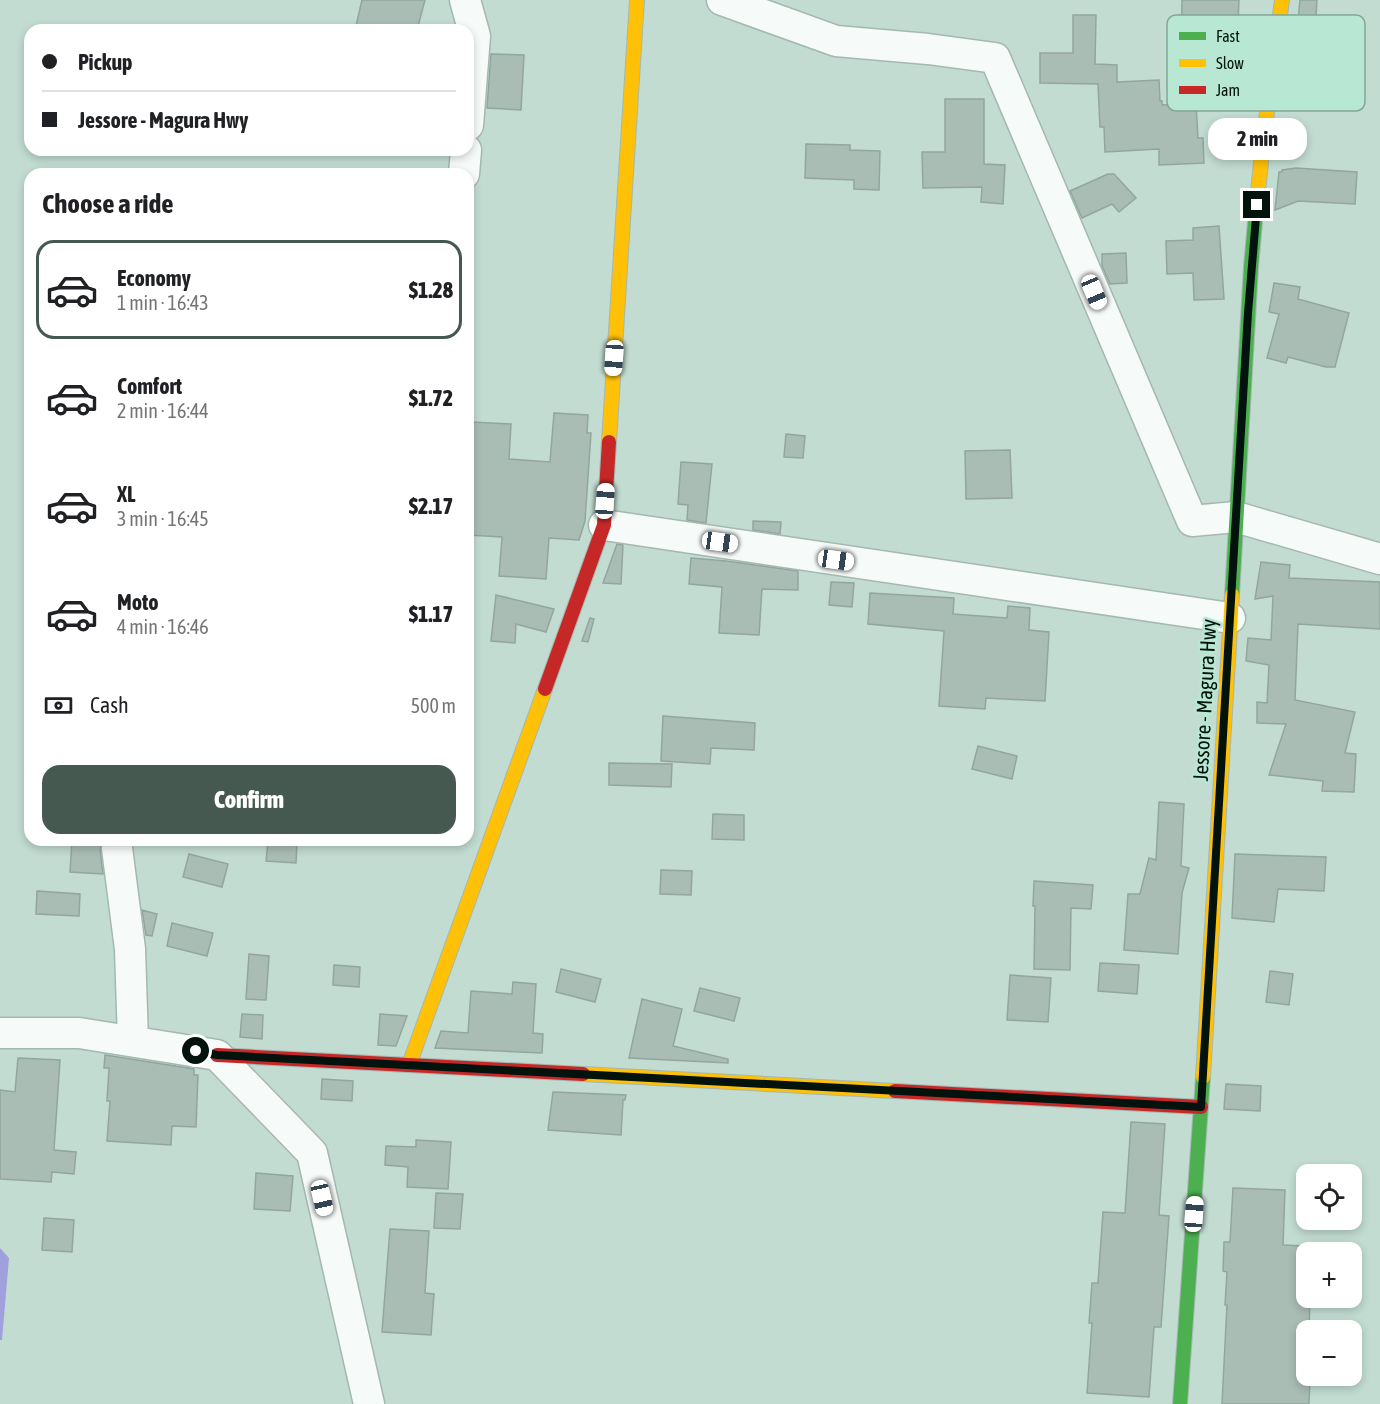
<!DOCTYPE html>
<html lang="en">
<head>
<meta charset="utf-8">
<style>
  :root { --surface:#fff; --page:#f6f6f6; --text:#202124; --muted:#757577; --line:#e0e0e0; --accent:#455951 }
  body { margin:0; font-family:"Asap Condensed",sans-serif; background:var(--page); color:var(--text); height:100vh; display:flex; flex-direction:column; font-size:22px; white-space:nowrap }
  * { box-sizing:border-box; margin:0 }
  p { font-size:20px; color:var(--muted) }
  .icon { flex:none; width:33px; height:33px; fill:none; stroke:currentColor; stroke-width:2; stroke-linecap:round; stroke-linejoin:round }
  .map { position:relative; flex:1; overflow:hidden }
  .details { position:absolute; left:24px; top:168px; width:450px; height:678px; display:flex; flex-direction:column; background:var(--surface); border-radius:18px; box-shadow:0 3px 9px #0003 }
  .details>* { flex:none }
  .hud { position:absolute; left:24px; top:24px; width:450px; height:132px; border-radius:18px; box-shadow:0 3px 9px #0003; display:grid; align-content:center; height:132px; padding:0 18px; background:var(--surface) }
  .buttons { position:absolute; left:1296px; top:1164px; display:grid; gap:12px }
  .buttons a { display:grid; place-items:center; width:66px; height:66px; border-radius:12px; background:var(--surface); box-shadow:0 3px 9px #0003; font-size:30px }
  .end { position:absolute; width:27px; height:27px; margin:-14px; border:8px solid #02120c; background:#fff; box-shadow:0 0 0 3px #fff }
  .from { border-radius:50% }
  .bubble { position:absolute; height:42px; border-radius:18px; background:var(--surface); box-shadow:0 3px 9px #0003; font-size:20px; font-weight:800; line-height:42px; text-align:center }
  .car { position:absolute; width:18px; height:36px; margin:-18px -9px; border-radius:8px; box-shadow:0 0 4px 2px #0007; background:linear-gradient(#fff 24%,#345 0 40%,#fff 0 76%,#345 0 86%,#fff 0) }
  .hud b { display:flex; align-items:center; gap:21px; height:57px; font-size:22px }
  .hud b+b { border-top:2px solid var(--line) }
  .hud i { width:15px; height:15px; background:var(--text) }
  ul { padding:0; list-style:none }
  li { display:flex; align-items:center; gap:18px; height:99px; margin:0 12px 9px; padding:0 6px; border:3px solid transparent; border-radius:18px }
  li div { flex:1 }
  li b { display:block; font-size:22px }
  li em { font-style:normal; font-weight:800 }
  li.on { border-color:var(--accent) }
  li>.icon { width:54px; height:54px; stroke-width:1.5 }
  h2 { padding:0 18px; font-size:27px; line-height:72px }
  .pay { display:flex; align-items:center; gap:15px; height:66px; padding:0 18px; font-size:22px }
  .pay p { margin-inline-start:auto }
  .primary-button { display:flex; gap:12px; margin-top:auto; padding:12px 18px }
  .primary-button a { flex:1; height:69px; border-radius:18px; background:var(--accent); color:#fff; font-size:24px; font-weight:800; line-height:69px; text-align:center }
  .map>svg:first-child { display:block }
</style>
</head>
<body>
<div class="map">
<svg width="1380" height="1404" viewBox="0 0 1380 1404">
  <rect width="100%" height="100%" fill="#c2dcd2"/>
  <path fill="#a0a0dc" d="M0 1248 9 1258 2 1340H0Z"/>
  <path fill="#a9bdb5" stroke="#92a69e" stroke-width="1.5" d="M362 0H425L417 30H355Z
    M1182 0H1239L1237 49 1181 47Z
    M1300 0H1317L1315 30 1297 29Z
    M1073 15H1096L1095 64 1117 65V82L1159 80 1160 101H1162V105L1196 103 1198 138H1203L1204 163 1159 165V149L1105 152 1104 127H1100L1098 84 1040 83V53H1073Z
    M491 54 524 55 521 110 487 108Z
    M945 99H984V164L1005 165 1003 204 981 202 982 187 923 188 922 152H945Z
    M806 144 850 145V150L880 151 879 190 854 189V180L805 178Z
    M1296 168 1357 172 1355 204 1298 201 1275 210 1279 172H1282V170Z
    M1108 174H1114L1136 198 1119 212 1112 204 1082 218 1070 191Z
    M1219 226 1224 299 1194 300 1193 273 1167 274 1166 241 1193 240V228Z
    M1126 253 1127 283 1110 284 1102 266V254Z
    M1274 283 1300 287 1298 299 1349 313 1335 367H1326L1288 357 1286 363 1267 358 1279 314 1269 312Z
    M554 413 588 415 587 433H591L585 521 579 540 549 538 546 579 499 576 502 537 468 535V479L472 422 511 424 509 459 550 462Z
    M786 434 805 436 803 458 784 457Z
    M1010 450 1012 498 966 499 965 451Z
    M681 462 712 464 706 523 687 520 688 505 678 504Z
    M753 521 781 522 780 534 753 530Z
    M617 544 623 545 621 584 603 583Z
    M691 558 726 561 798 571V590L762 589 759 635 719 633 722 587 689 584Z
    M1261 562 1290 565 1289 578 1380 582V629L1298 624 1295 700 1355 712 1345 753 1356 754 1354 792 1322 791 1323 781 1269 775 1286 724 1257 723V702L1267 703 1269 665 1246 661 1248 638 1271 640 1273 596 1255 599Z
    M831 582 854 583 852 607 829 605Z
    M870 593 954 598 953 614 1007 618 1008 606 1030 608 1029 630 1049 632 1045 701 986 698 985 709 939 706 944 631 868 624Z
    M496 595 554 609 546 632 516 624 515 643 491 641Z
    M590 618 594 619 588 642 582 641Z
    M663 716 755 723 754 750 711 748 710 764 661 761Z
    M978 746 1017 756 1012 779 972 769Z
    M609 763 672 764 671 787 609 785Z
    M1159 802 1184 804 1181 866 1189 868 1182 893 1178 954 1124 950 1128 894H1140L1149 858 1156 860Z
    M713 814 744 815V840L712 839Z
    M72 840H102L100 850 103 874 70 872Z
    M268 842 297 843 296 863 266 861Z
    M189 854 228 864 222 887 183 877Z
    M1235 854 1326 857 1324 891 1278 889 1274 922 1232 918Z
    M661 870 692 871 691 895 660 894Z
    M1034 881 1093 885 1091 909 1071 908 1070 970 1034 969 1035 906H1033Z
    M37 891 80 894 79 916 36 914Z
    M142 910 157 914 152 936 146 935Z
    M172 923 213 933 207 956 167 946Z
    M249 954 269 956 266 1000 246 999Z
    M1100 963 1139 965 1137 994 1098 991Z
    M334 965 360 967 359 987 333 985Z
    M561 969 601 979 595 1002 556 992Z
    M1270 971 1293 974 1289 1005 1266 1002Z
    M1010 975 1051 978 1048 1022 1007 1020Z
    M513 982 536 984 533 1033 543 1034 542 1053 435 1048 441 1031 468 1033 471 991 512 994Z
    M700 988 740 998 734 1021 694 1011Z
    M642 999 682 1009 673 1046 728 1059V1063L629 1058Z
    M242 1014 263 1015 262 1039 240 1037Z
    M380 1014 407 1016 396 1046 378 1045Z
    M105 1055 194 1069V1075H198L196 1127 172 1126 171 1145 107 1141 110 1101H107L109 1068H104Z
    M18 1058 60 1060 54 1150 76 1152 74 1174 52 1172 51 1182 0 1179V1090L15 1092Z
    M322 1079 353 1081 352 1101 321 1099Z
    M1226 1084 1261 1086 1260 1111 1224 1109Z
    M553 1092 626 1095 625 1100H623L621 1135 548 1130Z
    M1131 1122 1165 1124 1159 1215 1169 1216 1161 1327H1154L1149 1397 1087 1393 1092 1323H1089L1092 1283H1098L1103 1212 1125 1213Z
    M416 1140 451 1142 448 1189 407 1187 408 1167 385 1165 386 1146 416 1147Z
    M256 1173 293 1176 290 1211 254 1209Z
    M1233 1188 1285 1190 1283 1245 1306 1246V1298H1310L1309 1330H1306V1376H1310L1309 1404H1222L1227 1305H1225L1227 1272 1223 1271 1224 1242H1230Z
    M436 1193 463 1194 460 1229 434 1228Z
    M44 1218 74 1220 72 1252 42 1250Z
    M390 1229 429 1231 425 1293 434 1294 431 1335 382 1332Z"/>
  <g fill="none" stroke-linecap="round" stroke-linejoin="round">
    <defs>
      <path id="street" d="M465 0 475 36 468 125
        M722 0 836 41 928 49 995 58 1192 521 1236 517 1380 559
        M464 174 466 150
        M604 525 1230 618
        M117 848 130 949 133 1041
        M0 1033H79L217 1055 312 1153 369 1404"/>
      <path id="fast" d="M1232 595 1251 267 1256 211
        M1180 1404 1203 1077"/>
      <path id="slow" d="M1256 211 1263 143 1282 0
        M609 442 637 0
        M409 1065 545 689
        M583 1074 895 1091
        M1203 1077 1232 595"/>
      <path id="jam" d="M545 689 604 525 609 442
        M217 1055 583 1074
        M895 1091 1201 1107"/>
    </defs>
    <use href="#street" stroke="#a4b8b0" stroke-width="33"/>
    <use href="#fast" stroke="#a4b8b0" stroke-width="16"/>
    <use href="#slow" stroke="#a4b8b0" stroke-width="16"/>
    <use href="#jam" stroke="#a4b8b0" stroke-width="16"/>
    <use href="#street" stroke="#f6faf8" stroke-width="30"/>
    <use href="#fast" stroke="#4caf50" stroke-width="14"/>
    <use href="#slow" stroke="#ffc107" stroke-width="14"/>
    <use href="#jam" stroke="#c62828" stroke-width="14"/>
  </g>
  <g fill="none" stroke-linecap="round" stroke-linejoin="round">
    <path stroke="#02120c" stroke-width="8" d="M196 1051 217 1055 1201 1107 1248 313 1257 205"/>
  </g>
  <g text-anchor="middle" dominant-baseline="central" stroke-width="5" stroke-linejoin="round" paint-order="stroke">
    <g font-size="21" fill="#02120c" stroke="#b8e7d3">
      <text transform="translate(1204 700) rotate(-87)">Jessore - Magura Hwy</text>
    </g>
  </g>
  <rect x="1167" y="15" width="198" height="96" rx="9" fill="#b8e7d3" stroke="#81a797" stroke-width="1.5"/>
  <rect x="1179" y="32" width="27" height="8" fill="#4caf50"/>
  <rect x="1179" y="59" width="27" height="8" fill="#ffc107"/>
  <rect x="1179" y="86" width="27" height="8" fill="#c62828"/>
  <g font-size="16" fill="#02120c">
    <text x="1216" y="42">Fast</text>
    <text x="1216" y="69">Slow</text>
    <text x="1216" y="96">Jam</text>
  </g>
</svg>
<div class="buttons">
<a><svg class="icon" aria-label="locate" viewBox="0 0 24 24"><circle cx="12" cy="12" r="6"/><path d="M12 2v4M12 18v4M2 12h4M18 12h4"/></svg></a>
<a>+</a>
<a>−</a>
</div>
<i class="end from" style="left:196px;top:1051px"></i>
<i class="end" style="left:1257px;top:205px"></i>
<div class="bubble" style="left:1208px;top:118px;width:99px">2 min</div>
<i class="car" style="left:1094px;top:292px;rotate:157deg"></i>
<i class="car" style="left:614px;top:358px;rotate:184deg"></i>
<i class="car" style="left:605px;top:501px;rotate:4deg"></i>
<i class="car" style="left:720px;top:542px;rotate:98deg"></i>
<i class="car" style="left:836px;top:560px;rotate:98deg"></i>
<i class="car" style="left:322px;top:1198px;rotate:167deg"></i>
<i class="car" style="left:1194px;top:1214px;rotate:4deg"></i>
<div class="hud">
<b><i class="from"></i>Pickup</b>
<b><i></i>Jessore - Magura Hwy</b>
</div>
<section class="details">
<h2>Choose a ride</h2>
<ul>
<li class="on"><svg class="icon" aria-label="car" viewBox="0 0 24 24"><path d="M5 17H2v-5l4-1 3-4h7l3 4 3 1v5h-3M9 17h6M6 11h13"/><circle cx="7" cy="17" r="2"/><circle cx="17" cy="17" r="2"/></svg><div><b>Economy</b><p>1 min · 16:43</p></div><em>$1.28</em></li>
<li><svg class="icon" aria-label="car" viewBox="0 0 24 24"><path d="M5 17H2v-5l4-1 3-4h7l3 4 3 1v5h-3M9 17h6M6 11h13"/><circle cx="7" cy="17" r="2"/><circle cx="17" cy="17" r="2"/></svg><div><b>Comfort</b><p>2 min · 16:44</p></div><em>$1.72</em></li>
<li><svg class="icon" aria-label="car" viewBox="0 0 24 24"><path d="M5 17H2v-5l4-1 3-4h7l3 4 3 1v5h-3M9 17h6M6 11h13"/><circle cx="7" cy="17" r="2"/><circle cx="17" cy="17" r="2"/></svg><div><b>XL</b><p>3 min · 16:45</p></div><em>$2.17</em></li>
<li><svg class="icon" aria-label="car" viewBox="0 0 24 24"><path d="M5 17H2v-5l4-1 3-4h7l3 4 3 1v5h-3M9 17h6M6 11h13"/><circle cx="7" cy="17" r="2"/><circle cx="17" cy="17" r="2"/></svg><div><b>Moto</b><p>4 min · 16:46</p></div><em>$1.17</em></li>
</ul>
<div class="pay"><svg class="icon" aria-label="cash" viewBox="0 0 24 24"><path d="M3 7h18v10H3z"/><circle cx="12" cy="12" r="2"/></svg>Cash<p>500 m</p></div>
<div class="primary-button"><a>Confirm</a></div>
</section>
</div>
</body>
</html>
